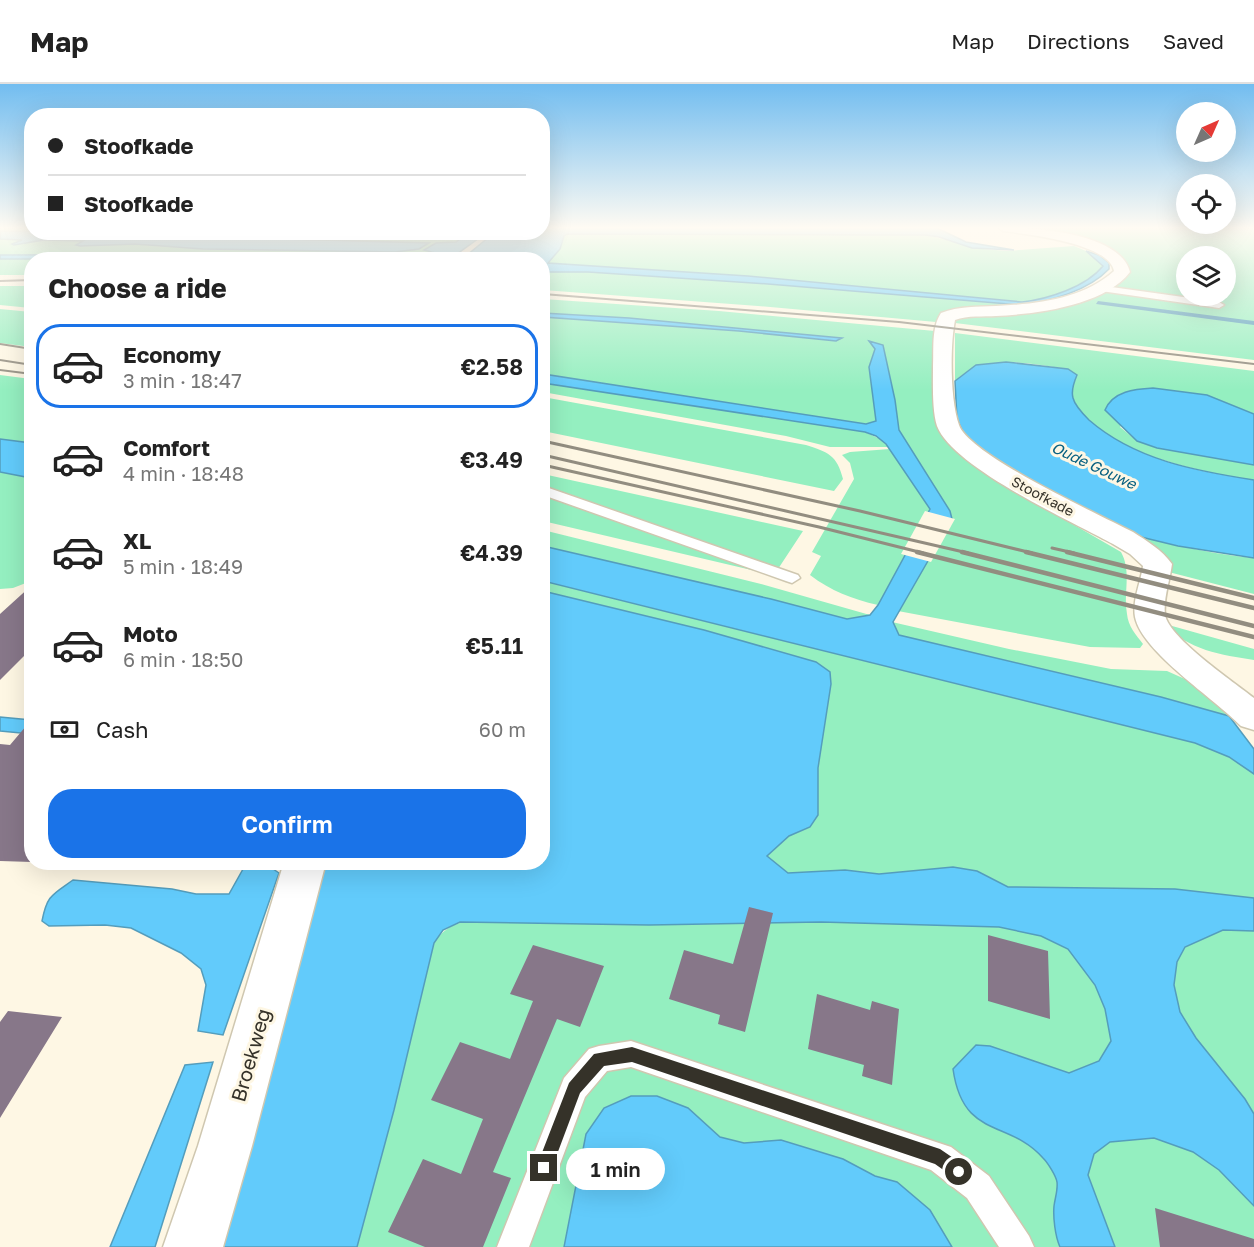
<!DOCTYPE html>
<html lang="en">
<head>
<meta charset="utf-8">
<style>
  :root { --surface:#fff; --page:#f2f2f2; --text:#222; --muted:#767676; --line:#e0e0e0; --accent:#1a73e8 }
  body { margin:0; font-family:"Golos Text",sans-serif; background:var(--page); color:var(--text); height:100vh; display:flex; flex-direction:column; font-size:22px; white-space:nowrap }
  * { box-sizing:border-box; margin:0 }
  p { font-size:20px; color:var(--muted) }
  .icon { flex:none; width:33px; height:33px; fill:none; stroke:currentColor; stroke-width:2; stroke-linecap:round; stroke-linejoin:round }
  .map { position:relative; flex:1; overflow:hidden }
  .panel { position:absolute; left:24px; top:168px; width:526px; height:618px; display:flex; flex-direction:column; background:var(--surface); border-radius:24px; box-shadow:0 6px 24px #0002 }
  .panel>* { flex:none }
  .banner { position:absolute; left:24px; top:24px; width:526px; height:132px; border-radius:24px; box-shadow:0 6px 24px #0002; display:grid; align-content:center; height:132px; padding:0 24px; background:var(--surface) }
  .needle { width:39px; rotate:45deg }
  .controls { position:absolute; left:1176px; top:18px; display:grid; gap:12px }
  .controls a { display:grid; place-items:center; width:60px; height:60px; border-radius:50%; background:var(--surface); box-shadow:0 6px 24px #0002; font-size:30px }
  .end { position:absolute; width:27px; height:27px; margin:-14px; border:8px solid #353229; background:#fff; box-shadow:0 0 0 3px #fff }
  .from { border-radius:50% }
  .bubble { position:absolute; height:42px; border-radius:21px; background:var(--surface); box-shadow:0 6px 24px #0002; font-size:20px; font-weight:600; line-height:42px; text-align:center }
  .banner b { display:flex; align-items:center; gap:21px; height:57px; font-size:22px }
  .banner b+b { border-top:2px solid var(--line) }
  .banner i { width:15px; height:15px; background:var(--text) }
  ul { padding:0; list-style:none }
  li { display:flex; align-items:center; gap:18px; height:84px; margin:0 12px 9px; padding:0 12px; border:3px solid transparent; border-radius:24px }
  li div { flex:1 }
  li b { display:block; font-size:22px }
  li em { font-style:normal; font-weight:600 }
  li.selected { border-color:var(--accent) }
  li>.icon { width:54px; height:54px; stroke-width:1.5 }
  h2 { padding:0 24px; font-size:27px; line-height:72px }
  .pay { display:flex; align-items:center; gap:15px; height:66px; padding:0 24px; font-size:22px }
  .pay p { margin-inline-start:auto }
  .action { display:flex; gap:12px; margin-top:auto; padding:12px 24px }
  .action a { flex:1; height:69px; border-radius:24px; background:var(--accent); color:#fff; font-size:24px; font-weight:600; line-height:69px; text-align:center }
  header { display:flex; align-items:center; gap:36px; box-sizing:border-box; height:84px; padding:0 30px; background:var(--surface); border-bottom:2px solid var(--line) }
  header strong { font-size:28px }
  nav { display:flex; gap:33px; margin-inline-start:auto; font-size:21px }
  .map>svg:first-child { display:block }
</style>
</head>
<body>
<header>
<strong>Map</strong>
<nav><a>Map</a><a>Directions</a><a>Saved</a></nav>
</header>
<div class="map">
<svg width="1254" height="1163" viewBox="0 0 1254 1163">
  <rect width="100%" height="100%" fill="#fef7e4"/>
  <path fill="#94efc0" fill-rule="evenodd" d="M0 143H31L32 148 480 149 445 176 115 170 0 171Z
    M1015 143H1254V276L955 239 956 234 1019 228 1116 196V170L1044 147ZM1186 172H1226V212H1186Z
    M566 150 926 151 983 165 1007 167 1074 162 1086 167 1103 182C1085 203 1048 215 1022 218L748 192 547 179 560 165 564 151Z
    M111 174 225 175 32 176 31 191H0V175Z
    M543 188H588L768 200 1022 221 940 229 936 238 758 222 543 206Z
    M0 202H31V224L0 221Z
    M543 215 719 227 935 247 939 345 955 365 979 386 1121 468C1132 488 1123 509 1127 530 1128 542 1136 551 1143 560L1140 564 1090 563 898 527 952 435 950 427 899 346 895 316 883 261 870 258 875 265 869 283 876 337 866 340 543 290V233L739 247 836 257 841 254 629 234 543 229Z
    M0 225 31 228V263L0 259Z
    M955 249 1254 287V330L1207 311 1153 304 1120 343 1137 357 1157 364 1254 381V396C1205 389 1096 368 1074 316 1072 312 1073 308 1073 303 1073 297 1070 291 1068 285 1030 280 985 268 955 297Z
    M0 291 31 295V359L0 355Z
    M543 299 865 348 882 356 888 363H830L786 352 543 308Z
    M543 313 806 361C828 368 837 371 843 395L834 407 543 347Z
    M890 365 930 425 878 521C852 515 831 507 810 491L821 472 812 468 854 395 850 379 842 371 850 368Z
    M0 388 32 394 31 497 13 504 0 505Z
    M543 390 803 447 778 485 760 488 543 437Z
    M1098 437C1149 456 1200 469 1254 474V510L1157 485Z
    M543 446 761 500 870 531 847 535 771 515 543 462Z
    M543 497 1195 659 1229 673 1254 690V814L1175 805 1008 803 977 787 953 783 879 790 845 786 788 789 767 772 789 752 810 743 818 731V684L831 600 830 588 816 578 704 546 543 507Z
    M892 538 1009 565 1111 585 1167 587 1205 604 1229 632 1161 613 899 551Z
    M1165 540 1254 565V576C1222 571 1187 566 1165 540Z
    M516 837 649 841 821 838 1254 847V1163H357L394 1026 434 859C454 829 484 837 516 837Z"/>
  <path fill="#62cbfb" stroke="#549dbc" stroke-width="1.5" d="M543 143H935L966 158 1014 166 972 164 939 153 926 151 567 150 564 152 560 165 548 179 748 192 1022 218C1048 215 1086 203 1103 182L1086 167 1099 171 1109 179V185C1088 207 1051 217 1022 221L768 200 588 188H543V176H461L494 149 543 148Z
    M0 147 131 149 130 151 210 148 207 151 213 153 429 159 419 165 395 168 203 165 135 160 80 162 76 161 83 157 44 156 14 161 12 160 22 156 0 155Z
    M468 149H486L450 175H0V171L223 170 425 175 439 170 424 166 436 159 456 158Z
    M543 229 629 234 842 254 836 257 739 247 543 233Z
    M869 257 883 261 895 316 899 346 950 427 952 435 893 538 899 551 1161 613 1229 632 1254 665V690L1229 673 1195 659 543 497V462L771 515 847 535 870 531 878 521 930 425 886 360 876 352 865 348 543 299V290L866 340 876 337 869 283 875 265Z
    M1006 278 1068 285 1077 291C1074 298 1071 307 1073 314 1075 322 1084 331 1089 336 1135 376 1196 387 1254 396V474L1178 462 1141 453 1098 437 1001 383 964 350 957 335 955 297 976 281Z
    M1153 304 1207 311 1254 330V381L1157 364 1137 357 1105 326C1113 307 1135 305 1153 304Z
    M0 355 31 359V394L0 388Z
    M543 507 704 546 816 578 830 588 831 600 818 684V731L810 743 789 752 767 772 788 789 845 786 879 790 953 783 977 787 1008 803 1175 805 1254 814V847L1223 846 1185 863 1177 878 1174 901 1180 928 1196 954 1245 1015 1254 1030V1122L1219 1086 1193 1068 1154 1054 1110 1058 1094 1070 1088 1091 1115 1163H1060C1055 1152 1053 1133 1054 1122 1055 1114 1058 1106 1057 1098 1056 1092 1048 1079 1043 1074 1009 1035 963 1056 953 985L976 961 990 962 1069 989 1099 977 1111 957 1105 925 1095 901 1068 865 1041 852 999 843 821 838 649 841 460 838 443 846 434 859 394 1026 357 1163H214L322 779 543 778Z
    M0 633 31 636V650L0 647Z
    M247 778 264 779 279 789 223 951 198 947 206 901 201 885 181 869 131 844 105 841 49 842 42 837C47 811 52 811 73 796L172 805 196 810H229Z
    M213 978 155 1163H110L185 981Z
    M631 1012H657L688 1024 720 1053 744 1059 781 1056 843 1075 875 1092 897 1098 930 1126 952 1163H564L586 1050 604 1024Z"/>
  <path fill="#fef7e4" d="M925 427 955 435 931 478 901 470Z"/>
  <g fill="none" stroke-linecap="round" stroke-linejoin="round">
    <path fill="#549dbc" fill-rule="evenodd" d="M1098 217 1254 237V241L1096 220Z"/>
  </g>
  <path fill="#877789" d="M32 501V564L0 596V530Z
    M32 635V778L0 777V660L10 661Z
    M749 823 773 829 745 948 718 940 720 931 669 915 684 866 733 880Z
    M988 851 1048 867 1050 935 988 917Z
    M533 861 604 882 580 943 557 935 493 1088 511 1094 483 1163H425L388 1148 423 1075 461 1090 483 1035 431 1016 460 958 510 975 533 917 510 910Z
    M817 910 870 926 872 917 899 925 892 1001 862 992 864 981 808 965Z
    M8 927 62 933 0 1034V938Z
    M1155 1124 1254 1155V1163H1160Z"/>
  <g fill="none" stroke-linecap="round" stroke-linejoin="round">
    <defs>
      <path id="lane" d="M1097 201 1219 218 1224 221 1219 224 1094 206 1093 204Z
        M543 402 798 491 800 494 792 499 786 497 543 411Z
        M631 957 951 1063 989 1092 1029 1152 1034 1163H999L967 1114 931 1086 631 983 607 987 585 1013 529 1163H497L564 994 589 965 599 962Z"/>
      <path id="street" d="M997 143C1030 143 1120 148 1130 188 1104 222 1036 230 996 232 983 233 968 231 955 236 950 262 950 315 959 341 969 371 1100 431 1133 448 1147 457 1162 466 1172 480 1170 496 1163 515 1165 531 1170 555 1234 598 1254 614V646L1241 642C1215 615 1142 568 1135 533 1132 517 1141 497 1143 482L1130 470 1113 460C1073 438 953 384 937 342 932 327 933 299 933 283 934 266 931 244 941 229 959 222 977 223 996 222 1037 220 1083 215 1114 187 1109 159 1027 150 1003 147Z
        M284 778H326L252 1062 223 1163H163L198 1062Z"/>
    </defs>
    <use href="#lane" stroke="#cfc7b0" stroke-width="3"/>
    <use href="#street" stroke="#cfc7b0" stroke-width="3"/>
    <use href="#lane" fill="#fff" fill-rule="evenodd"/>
    <use href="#street" fill="#fff" fill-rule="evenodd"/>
    <path stroke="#928d80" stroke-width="2" d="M0 197 32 196
      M543 210 899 238 1254 280
      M0 260 32 265
      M0 276 32 281
      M0 286 32 290"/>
    <path stroke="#928d80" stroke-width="3" d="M543 357 860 427 1032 469
      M543 371 968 469
      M543 381 819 443 923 469
      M1052 464 1074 469"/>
    <path stroke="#928d80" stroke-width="4.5" d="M917 468 1254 553
      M962 468 1254 542
      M1026 468 1254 524
      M1067 468 1254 514"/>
  </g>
  <linearGradient id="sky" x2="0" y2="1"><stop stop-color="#72bdf0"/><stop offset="0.47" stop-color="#fffbf3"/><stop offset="1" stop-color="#fffbf3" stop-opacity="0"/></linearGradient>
  <rect width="1254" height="306" fill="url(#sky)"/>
  <path fill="#353229" d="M632 963 940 1065 965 1082 968 1088 965 1094 959 1097 935 1080 632 978 604 982 580 1009 550 1089 544 1092 538 1089 536 1084 569 999 594 970Z"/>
  <g text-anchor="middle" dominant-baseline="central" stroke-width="6" stroke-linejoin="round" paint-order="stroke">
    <g font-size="14" fill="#353229" stroke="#fef7e4">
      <text transform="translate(1043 412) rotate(28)">Stoofkade</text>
    </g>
    <g font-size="15" font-style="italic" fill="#086080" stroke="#fef7e4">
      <text transform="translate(1094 381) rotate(25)">Oude Gouwe</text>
    </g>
    <g font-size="20" fill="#353229" stroke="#fef7e4">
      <text transform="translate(250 971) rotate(-74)">Broekweg</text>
    </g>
  </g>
</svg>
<div class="controls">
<a><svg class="needle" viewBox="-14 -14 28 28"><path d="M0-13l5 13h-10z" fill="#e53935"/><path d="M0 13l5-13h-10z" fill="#767676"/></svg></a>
<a><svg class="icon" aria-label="locate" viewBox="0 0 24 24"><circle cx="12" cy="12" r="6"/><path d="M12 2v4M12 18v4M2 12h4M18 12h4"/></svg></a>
<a><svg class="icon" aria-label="layers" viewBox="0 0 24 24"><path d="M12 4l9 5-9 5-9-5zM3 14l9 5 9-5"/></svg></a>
</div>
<i class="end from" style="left:959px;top:1088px"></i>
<i class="end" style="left:544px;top:1084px"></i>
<div class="bubble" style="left:566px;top:1064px;width:99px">1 min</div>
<div class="banner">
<b><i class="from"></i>Stoofkade</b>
<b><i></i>Stoofkade</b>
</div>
<section class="panel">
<h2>Choose a ride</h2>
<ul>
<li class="selected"><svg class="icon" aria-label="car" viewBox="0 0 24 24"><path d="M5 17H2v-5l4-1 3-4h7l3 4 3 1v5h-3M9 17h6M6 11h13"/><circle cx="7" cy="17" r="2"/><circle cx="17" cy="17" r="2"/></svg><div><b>Economy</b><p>3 min · 18:47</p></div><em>€2.58</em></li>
<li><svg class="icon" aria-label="car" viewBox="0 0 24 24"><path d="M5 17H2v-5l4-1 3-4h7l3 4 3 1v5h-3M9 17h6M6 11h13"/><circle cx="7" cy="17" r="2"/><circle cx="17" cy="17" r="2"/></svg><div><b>Comfort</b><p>4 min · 18:48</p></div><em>€3.49</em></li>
<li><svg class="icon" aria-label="car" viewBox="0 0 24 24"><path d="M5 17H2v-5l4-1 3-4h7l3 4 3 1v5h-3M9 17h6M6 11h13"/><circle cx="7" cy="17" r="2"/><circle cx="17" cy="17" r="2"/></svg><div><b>XL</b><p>5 min · 18:49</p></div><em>€4.39</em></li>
<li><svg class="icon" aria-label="car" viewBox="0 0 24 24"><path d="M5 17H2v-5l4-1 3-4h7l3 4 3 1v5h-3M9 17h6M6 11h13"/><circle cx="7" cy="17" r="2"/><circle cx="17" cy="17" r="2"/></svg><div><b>Moto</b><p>6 min · 18:50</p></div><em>€5.11</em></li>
</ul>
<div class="pay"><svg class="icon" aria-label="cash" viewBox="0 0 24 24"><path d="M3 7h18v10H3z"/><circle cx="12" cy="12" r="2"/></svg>Cash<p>60 m</p></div>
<div class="action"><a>Confirm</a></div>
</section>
</div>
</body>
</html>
